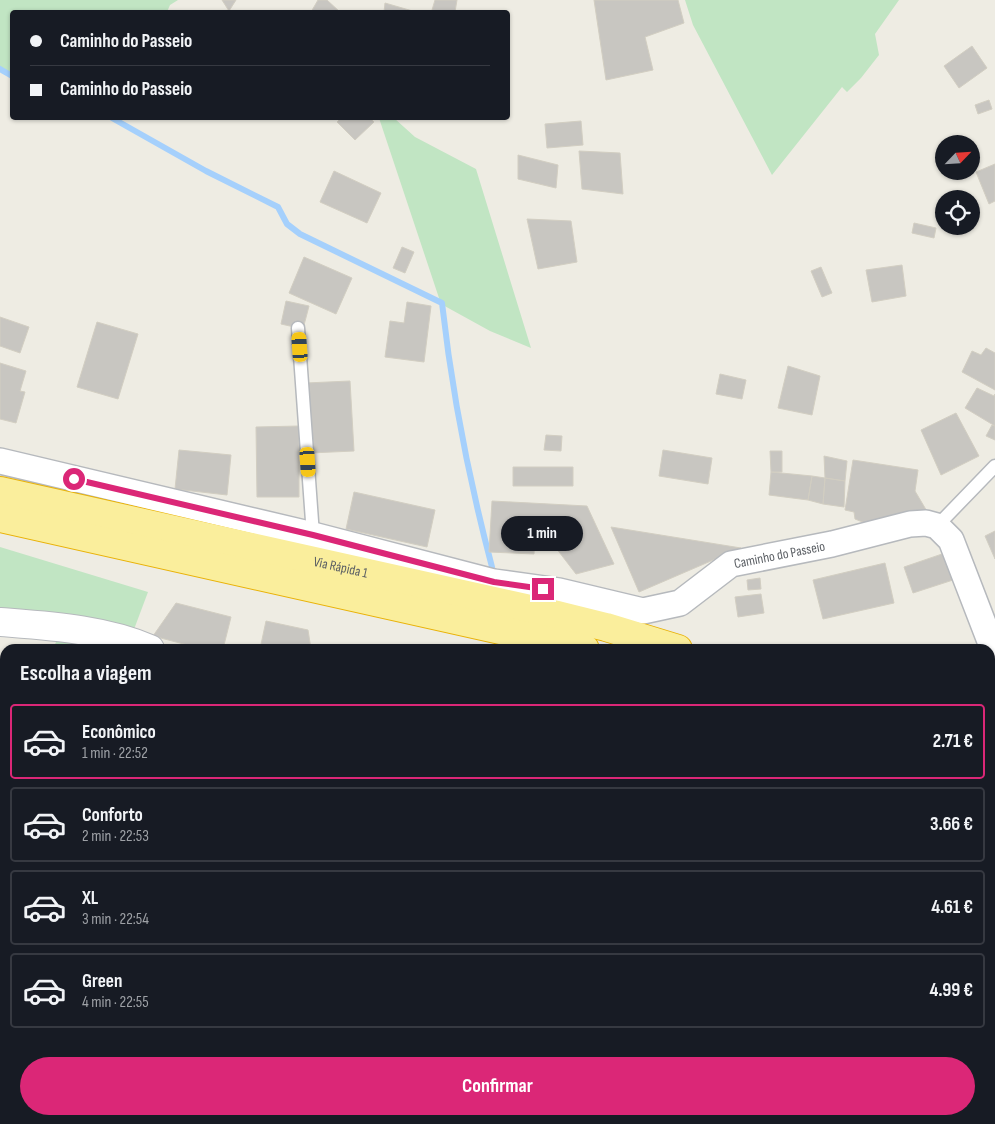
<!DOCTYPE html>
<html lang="pt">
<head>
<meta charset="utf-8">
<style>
  :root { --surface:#171b24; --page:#20242c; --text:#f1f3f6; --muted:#9ea1a6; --line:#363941; --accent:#db2777 }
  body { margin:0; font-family:"Sofia Sans Condensed",sans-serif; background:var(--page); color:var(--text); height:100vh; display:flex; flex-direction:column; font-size:19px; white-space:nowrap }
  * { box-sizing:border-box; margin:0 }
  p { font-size:16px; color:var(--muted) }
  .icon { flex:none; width:28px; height:28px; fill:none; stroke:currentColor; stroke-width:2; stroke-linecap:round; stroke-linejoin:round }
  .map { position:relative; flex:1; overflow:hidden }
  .details { position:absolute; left:0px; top:644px; width:995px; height:481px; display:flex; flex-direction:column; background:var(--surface); border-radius:15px 15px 0 0; box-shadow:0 1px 4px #0004 }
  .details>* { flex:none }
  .guide { position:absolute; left:10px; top:10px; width:500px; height:110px; border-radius:5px; box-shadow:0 1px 4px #0004; display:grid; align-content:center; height:110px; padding:0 20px; background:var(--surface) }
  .needle { width:32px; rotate:65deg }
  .tools { position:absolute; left:935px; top:135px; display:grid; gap:10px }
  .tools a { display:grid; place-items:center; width:45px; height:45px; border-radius:50%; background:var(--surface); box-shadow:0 1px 4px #0004; font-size:25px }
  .end { position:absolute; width:22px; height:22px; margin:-11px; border:6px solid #db2777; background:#fff; box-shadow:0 0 0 2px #fff }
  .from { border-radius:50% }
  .bubble { position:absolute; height:35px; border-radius:18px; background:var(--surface); box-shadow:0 1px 4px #0004; font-size:16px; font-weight:700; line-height:35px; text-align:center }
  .car { position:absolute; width:15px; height:30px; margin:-15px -8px; border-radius:6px; box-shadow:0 0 4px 1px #0007; background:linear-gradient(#f5c518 24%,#345 0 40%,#f5c518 0 76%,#345 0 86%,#f5c518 0) }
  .guide b { display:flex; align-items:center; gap:18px; height:48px; font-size:19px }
  .guide b+b { border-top:1px solid var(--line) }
  .guide i { width:12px; height:12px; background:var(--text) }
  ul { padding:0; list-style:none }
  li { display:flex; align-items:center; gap:15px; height:75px; margin:0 10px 8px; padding:0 10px; border:2px solid var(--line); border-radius:5px }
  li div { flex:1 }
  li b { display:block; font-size:19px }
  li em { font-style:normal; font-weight:700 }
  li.active { border-color:var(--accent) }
  li>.icon { width:45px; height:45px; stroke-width:1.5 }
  h2 { padding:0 20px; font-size:22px; line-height:60px }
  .cta { display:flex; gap:10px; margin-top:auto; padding:10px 20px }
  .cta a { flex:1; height:58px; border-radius:30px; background:var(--accent); color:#fff; font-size:20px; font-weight:700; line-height:58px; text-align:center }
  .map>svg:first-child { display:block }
</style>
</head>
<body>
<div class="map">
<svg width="995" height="1124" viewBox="0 0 995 1124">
  <rect width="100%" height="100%" fill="#eeece3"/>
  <path fill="#c1e5c3" d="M0 0H178L170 5 167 12H12V78L0 71Z
    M685 0H899L875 34 879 55 861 78 847 92 842 87 772 175 693 25Z
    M379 118H394L415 137 476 169 531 348 490 331 441 304Z
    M0 547 148 592 130 640 150 649H53L62 628 0 622Z
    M5 721V901L0 896V726Z
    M990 864 995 868V922L990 918Z
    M0 958 5 962V1120H23L24 1124H0Z
    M168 1120H481V1124H169Z"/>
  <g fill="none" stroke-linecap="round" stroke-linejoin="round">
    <path stroke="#a5d0fc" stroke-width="6" d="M0 69 12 76
      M112 118 206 171 278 207 287 224 300 234 442 303C452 393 469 480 492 567
      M0 1041 5 1042"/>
  </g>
  <path fill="#c8c6c1" stroke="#d2cec2" d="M222 0H236L229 11Z
    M318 0H327L340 12H311Z
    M435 0H457L455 12 432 10Z
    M594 0H678L684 23 645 37 653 70 606 80Z
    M385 3 416 12H384Z
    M972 46 987 68 959 88 944 66Z
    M989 100 992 109 978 114 975 105Z
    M341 118H370L374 122 355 140 337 122Z
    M581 121 583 145 547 148 545 124Z
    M579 151 620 153 623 194 582 189Z
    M518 155 558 165 556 188 518 179Z
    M995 164V201L989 204 976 172Z
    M334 171 381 193 367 223 320 202Z
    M527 219 571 221 577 262 538 269Z
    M914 223 936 228 934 238 912 233Z
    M402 247 414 252 405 273 393 268Z
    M304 257 352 278 336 314 289 293Z
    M902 265 906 296 872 302 866 270Z
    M821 267 832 293 822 297 811 271Z
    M286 301 309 306 303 329 281 324Z
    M407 302 431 306 424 362 385 357 390 321 404 323Z
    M0 317 29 327 20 353 0 346Z
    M97 322 138 334 118 399 77 387Z
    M986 348 995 353V390L962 372 972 351 981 355Z
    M0 363 26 371 20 391 25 392 16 423 0 419Z
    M788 366 820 376 812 415 778 408Z
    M720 374 746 380 742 399 716 394Z
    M350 381 354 451 310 453 306 383Z
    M977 388 994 396 995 394V426L965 408Z
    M956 413 979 456 941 475 921 430Z
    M992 425 995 426V440L986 436Z
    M299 426V497H257L256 427Z
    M546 435 562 436 561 451 544 450Z
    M179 450 231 455 227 495 175 489Z
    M663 450 712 458 708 484 659 476Z
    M770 451H782V472H771Z
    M824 456 847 461 845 481 825 478Z
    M853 460 918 470 915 491 928 513 908 516 898 514 894 518 865 523 855 519 854 512 845 510Z
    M513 467H573V486H513Z
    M771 472 812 476 808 500 769 495Z
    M812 476 825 478 823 504 808 500Z
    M825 478 845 481 844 507 823 504Z
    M354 492 435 510 427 547 346 529Z
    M492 501 587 506 614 564 576 574 546 535H535L534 554 489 552Z
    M611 527 741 548 639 592Z
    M995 531V559L985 536Z
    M945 553 953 580 913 593 904 567Z
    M885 563 894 603 823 619 813 580Z
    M760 578 761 589 748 590 747 580Z
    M761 594 764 613 738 617 735 597Z
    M176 603 231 617 223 649H203L153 636Z
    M266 621 308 630 311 649H260Z
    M990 1079 995 1085V1124H916L920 1120H990Z
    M130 1120H147V1124H131Z
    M617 1120H651L654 1124H616L615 1122Z
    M693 1120H788L781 1124H695Z"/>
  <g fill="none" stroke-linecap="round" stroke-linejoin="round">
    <defs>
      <path id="service" d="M298 328 313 535
        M937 526 995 466"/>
      <g id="minor">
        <path id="s1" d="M0 461 313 535 494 582 559 591 643 611 680 603 731 564 832 544 910 524 926 523 937 526 951 540 995 654"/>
        <path d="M990 695 995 684"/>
      </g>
      <path id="tertiary" d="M0 622C50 626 104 629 150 649
        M496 1124 497 1120"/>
      <g id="trunk">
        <path id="s2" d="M0 491 557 615 606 627 678 649"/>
        <path d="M0 518 585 649"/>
        <path d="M990 807 995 811"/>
        <path d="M990 840 995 844"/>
      </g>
    </defs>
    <use href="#service" stroke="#b6b9bd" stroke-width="15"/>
    <use href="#minor" stroke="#b6b9bd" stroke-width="28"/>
    <use href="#tertiary" stroke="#b6b9bd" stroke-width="30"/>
    <use href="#trunk" stroke="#e9b208" stroke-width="30"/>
    <use href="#service" stroke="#fff" stroke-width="12"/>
    <use href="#minor" stroke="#fff" stroke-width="25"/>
    <use href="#tertiary" stroke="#fff" stroke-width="28"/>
    <use href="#trunk" stroke="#faee9c" stroke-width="28"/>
  </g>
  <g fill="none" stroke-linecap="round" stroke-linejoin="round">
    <path stroke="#db2777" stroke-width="6" d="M74 479 313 535 494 582 543 589"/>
  </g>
  <g text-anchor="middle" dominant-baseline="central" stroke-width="4" stroke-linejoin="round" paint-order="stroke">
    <g font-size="14" fill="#5b5f64" stroke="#fff">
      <text stroke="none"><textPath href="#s1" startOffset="812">Caminho do Passeio</textPath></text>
      <text stroke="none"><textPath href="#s2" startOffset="349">Via Rápida 1</textPath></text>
    </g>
  </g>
</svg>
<div class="tools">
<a><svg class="needle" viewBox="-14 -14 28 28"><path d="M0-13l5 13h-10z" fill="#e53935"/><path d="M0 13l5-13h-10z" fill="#9ea1a6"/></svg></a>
<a><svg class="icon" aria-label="locate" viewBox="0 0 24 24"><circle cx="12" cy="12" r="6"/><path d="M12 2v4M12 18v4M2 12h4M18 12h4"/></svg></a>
</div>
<i class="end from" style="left:74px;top:479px"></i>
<i class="end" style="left:543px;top:589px"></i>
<div class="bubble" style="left:501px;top:516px;width:82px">1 min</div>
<i class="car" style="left:300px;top:347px;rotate:356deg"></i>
<i class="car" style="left:308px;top:462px;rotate:176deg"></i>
<div class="guide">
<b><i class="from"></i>Caminho do Passeio</b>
<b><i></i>Caminho do Passeio</b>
</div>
<section class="details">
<h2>Escolha a viagem</h2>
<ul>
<li class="active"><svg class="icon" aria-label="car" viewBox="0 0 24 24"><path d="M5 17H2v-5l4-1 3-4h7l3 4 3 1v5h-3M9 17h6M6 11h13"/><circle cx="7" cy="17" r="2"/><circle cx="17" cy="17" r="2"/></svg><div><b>Econômico</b><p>1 min · 22:52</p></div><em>2.71 €</em></li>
<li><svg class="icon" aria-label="car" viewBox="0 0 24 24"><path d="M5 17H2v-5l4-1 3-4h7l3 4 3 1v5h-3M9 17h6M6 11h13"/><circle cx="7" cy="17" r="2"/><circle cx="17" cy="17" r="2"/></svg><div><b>Conforto</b><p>2 min · 22:53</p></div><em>3.66 €</em></li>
<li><svg class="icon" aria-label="car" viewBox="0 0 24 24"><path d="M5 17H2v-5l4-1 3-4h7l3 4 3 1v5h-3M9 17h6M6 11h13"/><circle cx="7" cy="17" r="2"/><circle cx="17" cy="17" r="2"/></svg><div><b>XL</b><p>3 min · 22:54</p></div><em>4.61 €</em></li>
<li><svg class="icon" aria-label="car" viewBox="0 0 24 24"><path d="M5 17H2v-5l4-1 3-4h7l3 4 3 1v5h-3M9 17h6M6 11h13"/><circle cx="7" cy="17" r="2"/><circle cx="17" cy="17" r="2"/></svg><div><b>Green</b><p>4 min · 22:55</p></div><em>4.99 €</em></li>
</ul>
<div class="cta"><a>Confirmar</a></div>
</section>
</div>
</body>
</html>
